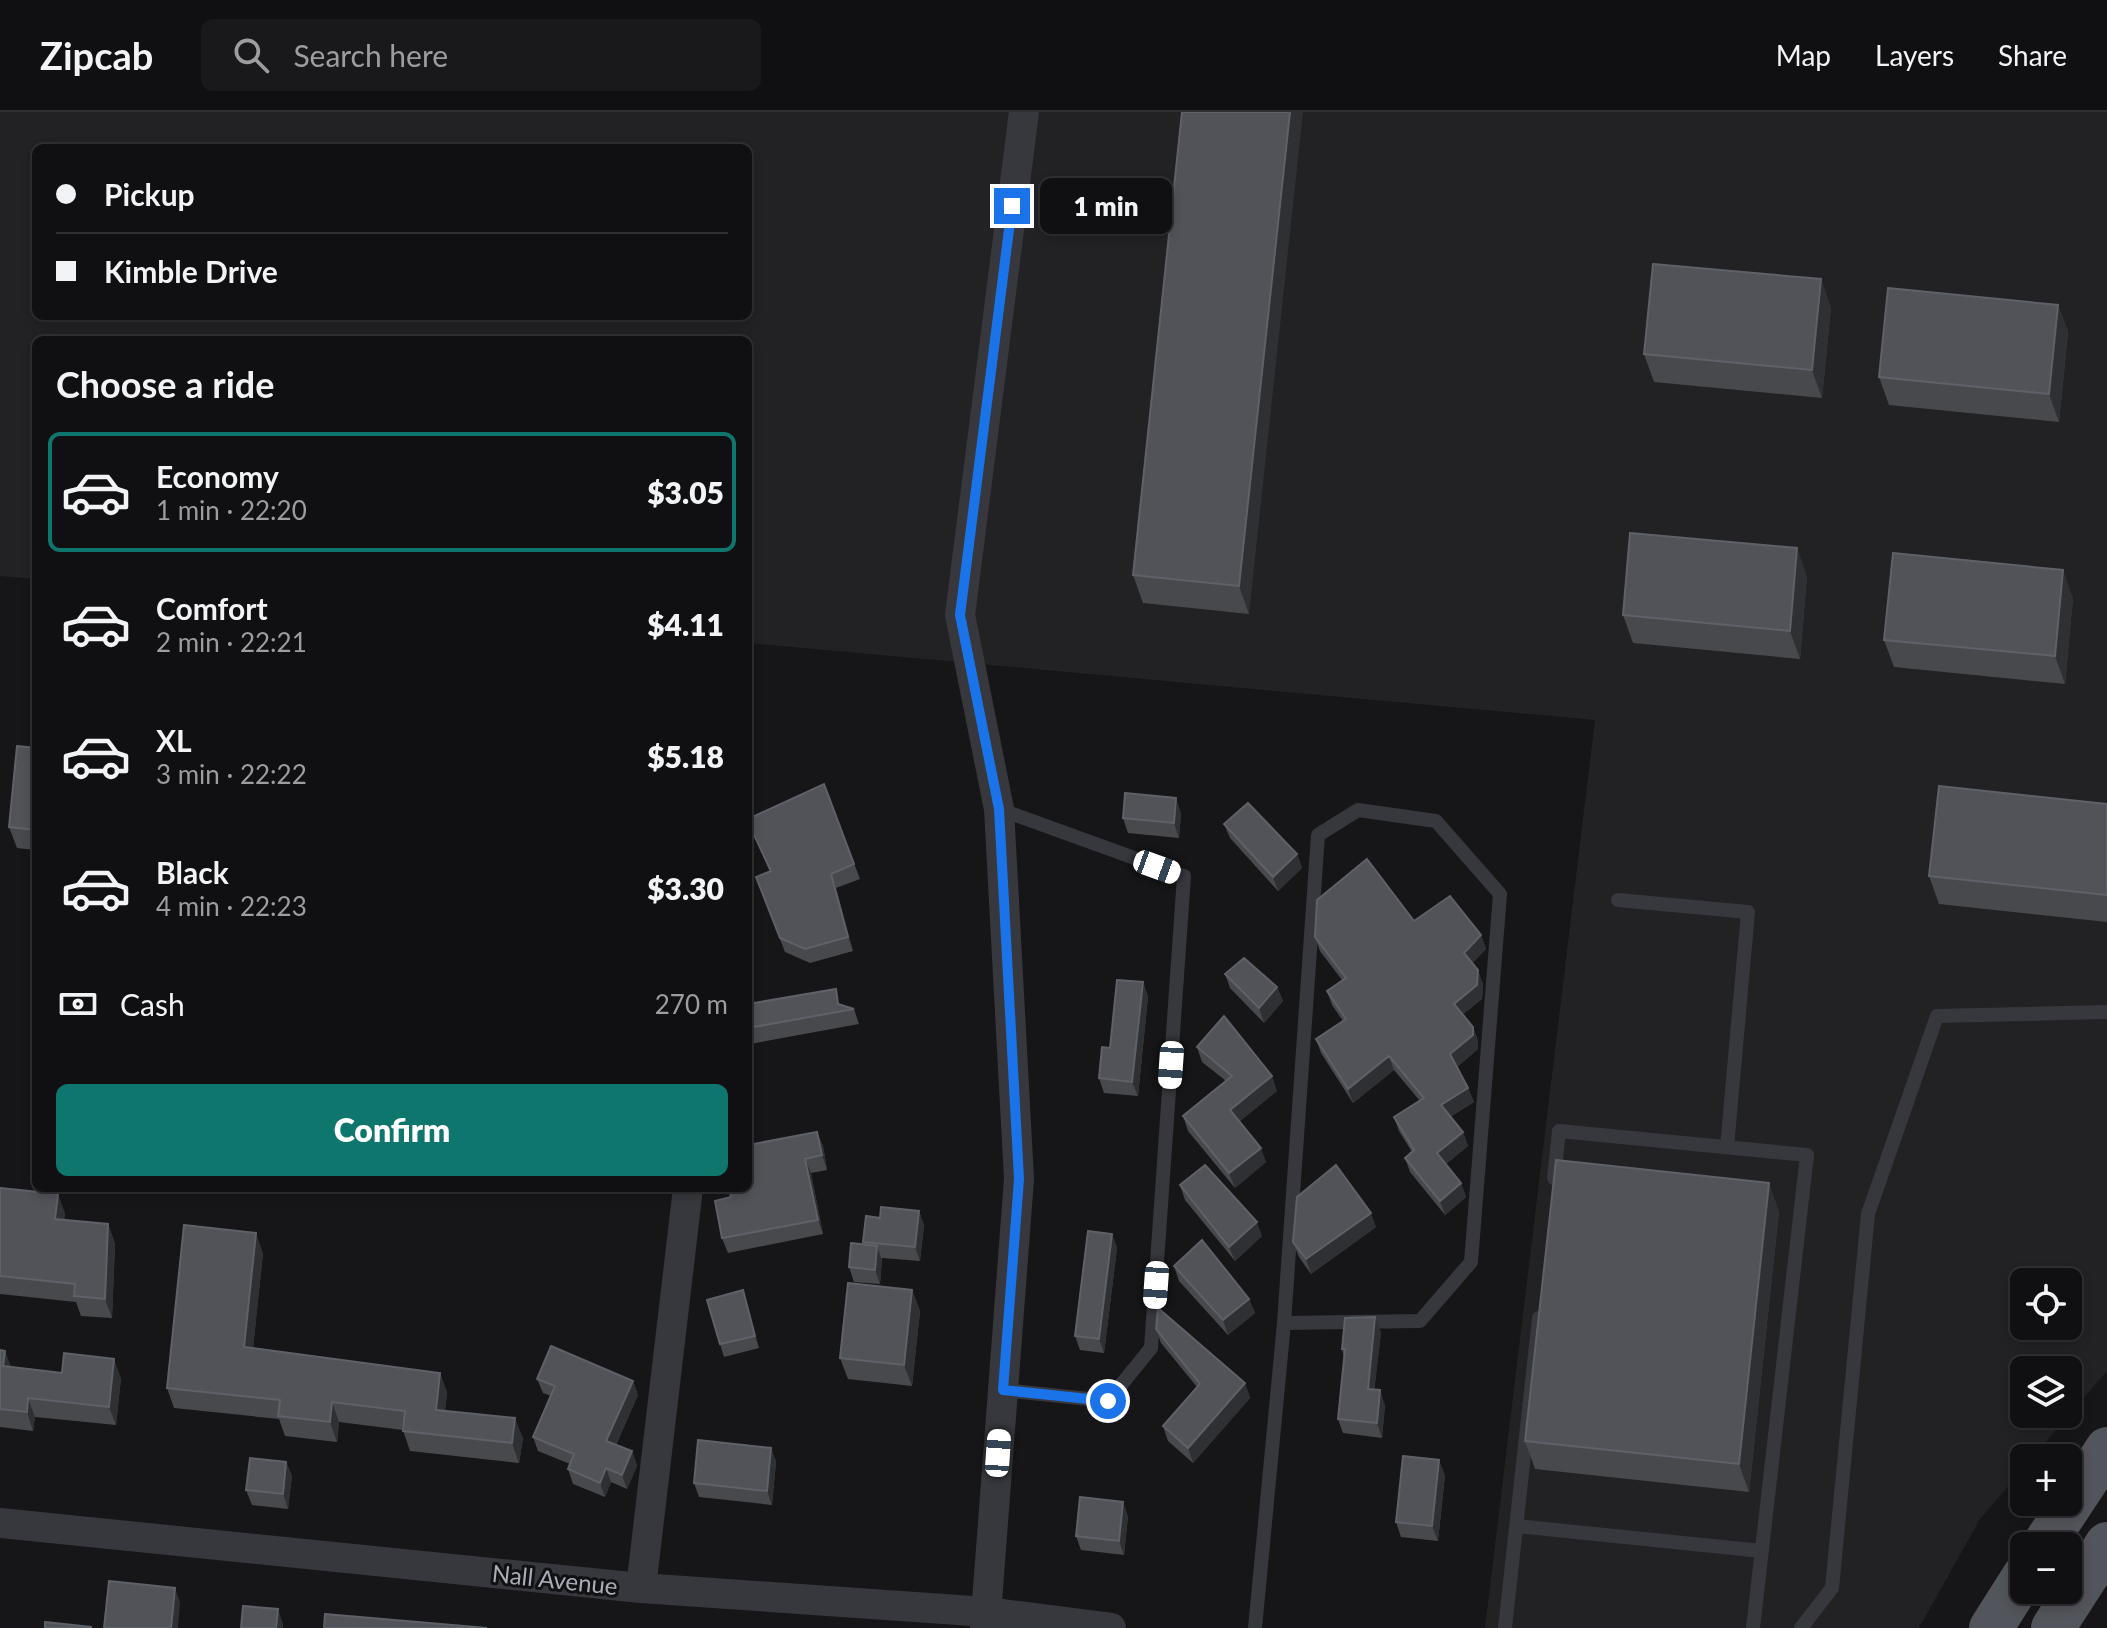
<!DOCTYPE html>
<html lang="en">
<head>
<meta charset="utf-8">
<style>
  :root { --surface:#101012; --page:#19191b; --text:#f1f3f6; --muted:#9c9d9f; --line:#303032; --accent:#0f766e }
  body { margin:0; font-family:Lato,sans-serif; background:var(--page); color:var(--text); height:100vh; display:flex; flex-direction:column; font-size:30px; white-space:nowrap }
  * { box-sizing:border-box; margin:0 }
  p { font-size:26px; color:var(--muted) }
  .icon { flex:none; width:44px; height:44px; fill:none; stroke:currentColor; stroke-width:2; stroke-linecap:round; stroke-linejoin:round }
  .map { position:relative; flex:1; overflow:hidden }
  .sheet { position:absolute; left:32px; top:224px; width:720px; height:856px; display:flex; flex-direction:column; background:var(--surface); border-radius:12px; box-shadow:0 4px 12px #0003,0 0 0 2px var(--line) }
  .sheet>* { flex:none }
  .banner { position:absolute; left:32px; top:32px; width:720px; height:176px; border-radius:12px; box-shadow:0 4px 12px #0003,0 0 0 2px var(--line); display:grid; align-content:center; height:176px; padding:0 24px; background:var(--surface) }
  .buttons { position:absolute; left:2010px; top:1156px; display:grid; gap:16px }
  .buttons a { display:grid; place-items:center; width:72px; height:72px; border-radius:12px; background:var(--surface); box-shadow:0 4px 12px #0003,0 0 0 2px var(--line); font-size:40px }
  .end { position:absolute; width:36px; height:36px; margin:-18px; border:10px solid #1a73e8; background:#fff; box-shadow:0 0 0 4px #fff }
  .from { border-radius:50% }
  .bubble { position:absolute; height:56px; border-radius:12px; background:var(--surface); box-shadow:0 4px 12px #0003,0 0 0 2px var(--line); font-size:26px; font-weight:800; line-height:56px; text-align:center }
  .car { position:absolute; width:24px; height:48px; margin:-24px -12px; border-radius:10px; box-shadow:0 0 6px 2px #0007; background:linear-gradient(#fff 24%,#345 0 40%,#fff 0 76%,#345 0 86%,#fff 0) }
  .banner b { display:flex; align-items:center; gap:28px; height:76px; font-size:30px }
  .banner b+b { border-top:2px solid var(--line) }
  .banner i { width:20px; height:20px; background:var(--text) }
  ul { padding:0; list-style:none }
  li { display:flex; align-items:center; gap:24px; height:120px; margin:0 16px 12px; padding:0 8px; border:4px solid transparent; border-radius:12px }
  li div { flex:1 }
  li b { display:block; font-size:30px }
  li em { font-style:normal; font-weight:800 }
  li.current { border-color:var(--accent) }
  li>.icon { width:72px; height:72px; stroke-width:1.5 }
  h2 { padding:0 24px; font-size:36px; line-height:96px }
  .pay { display:flex; align-items:center; gap:20px; height:88px; padding:0 24px; font-size:30px }
  .pay p { margin-inline-start:auto }
  .primary-button { display:flex; gap:16px; margin-top:auto; padding:16px 24px }
  .primary-button a { flex:1; height:92px; border-radius:12px; background:var(--accent); color:#fff; font-size:32px; font-weight:800; line-height:92px; text-align:center }
  header { display:flex; align-items:center; gap:48px; box-sizing:border-box; height:112px; padding:0 40px; background:var(--surface); border-bottom:2px solid var(--line) }
  header strong { font-size:38px }
  nav { display:flex; gap:44px; margin-inline-start:auto; font-size:28px }
  .search { width:560px; height:72px; background:var(--page); display:flex; align-items:center; gap:20px; box-sizing:border-box; padding:0 28px; border-radius:12px; color:var(--muted); font-size:30px }
  .map>svg:first-child { display:block }
</style>
</head>
<body>
<header>
<strong>Zipcab</strong>
<div class="search"><svg class="icon" aria-label="search" viewBox="0 0 24 24"><circle cx="10" cy="10" r="6"/><path d="M15 15l6 6"/></svg>Search here</div>
<nav><a>Map</a><a>Layers</a><a>Share</a></nav>
</header>
<div class="map">
<svg width="2107" height="1516" viewBox="0 0 2107 1516">
  <rect width="100%" height="100%" fill="#161618"/>
  <path fill="#222225" fill-rule="evenodd" d="M0 0H2107V1259L2032 1346H2024V1356L1980 1407 1919 1516H1485L1595 608 748 531V228H36V467L0 464ZM36 36H748V204H36ZM2024 1170H2068V1214H2024ZM2024 1258H2068V1302H2024Z"/>
  <g fill="none" stroke-linecap="round" stroke-linejoin="round">
    <path stroke="#37383d" stroke-width="14" d="M999 697 1184 764 1151 1236 1108 1289 1003 1278
      M1618 788 1748 800 1727 1035
      M1554 1066 1559 1019 1807 1043 1753 1516
      M1516 1414 1762 1439
      M1255 1516 1284 1211 1318 723 1358 698 1436 709 1500 782 1471 1150 1420 1209 1284 1211
      M1505 1516 1539 1206
      M1801 1516 1832 1476 1868 1102 1937 904 2107 900"/>
    <path stroke="#37383d" stroke-width="30" d="M0 1411 641 1476 987 1500 1111 1516
      M641 1476 688 1076
      M985 1516 1019 1067 999 697 960 503 1024 0"/>
    <path stroke="#53555c" stroke-width="44" d="M2043 1434 2107 1337
      M1991 1516 2024 1464
      M2053 1516 2107 1432"/>
  </g>
  <path fill="#47494d" d="M1182 0 1249 502 1143 491 1133 463Z
    M2058 193 2068 220 2059 310 1889 293 1879 265Z
    M1831 195 1822 286 1654 270 1644 242Z
    M1807 464 1800 547 1633 531 1623 503Z
    M2073 486 2065 572 1894 555 1884 528Z
    M36 636V738L17 736 9 715Z
    M824 672 860 767 836 776 853 839 810 851 785 840 756 765 770 760 748 710Z
    M2107 692V810L1939 792 1929 764Z
    M1181 701 1179 726 1128 721 1123 706Z
    M1224 712 1297 742 1302 756 1278 779 1230 726Z
    M1414 809 1481 823 1486 837 1472 851 1483 872 1482 887 1463 902 1473 915 1478 929V937L1457 955 1468 976 1474 990 1450 1005 1463 1020 1468 1034 1446 1052 1461 1071 1466 1085 1445 1103 1410 1060 1405 1046 1412 1040 1399 1019 1394 1005 1420 989 1394 958 1353 991 1321 941 1316 927 1343 909 1332 893 1327 879 1342 868 1320 839 1315 825Z
    M1225 862 1277 875 1283 889 1264 911 1230 876Z
    M1143 870 1148 885 1138 984 1104 981 1099 966 1110 936Z
    M748 892H841L854 897 859 912 750 932 748 927Z
    M1197 935 1277 979 1240 1009 1266 1050 1235 1076 1188 1019 1183 1004 1226 969 1202 950Z
    M817 1020 823 1034 827 1058 811 1061 823 1122 728 1141 722 1126 731 1085Z
    M1180 1073 1262 1124 1235 1149 1185 1088Z
    M0 1076 65 1101 64 1108 108 1112 115 1132 112 1206 81 1204 76 1190 0 1182Z
    M919 1099 924 1113 920 1149 882 1146 880 1172 854 1170 849 1155 864 1132 863 1130 880 1106Z
    M1779 1099 1749 1380 1535 1357 1525 1329Z
    M1376 1115 1311 1162 1299 1145 1293 1130Z
    M1112 1122 1117 1136 1104 1241 1080 1238 1075 1224Z
    M263 1141 253 1236 440 1261 447 1281 445 1299 523 1326 519 1351 410 1339 403 1318 339 1310 337 1330 285 1324 279 1307 174 1296 167 1276Z
    M1174 1154 1249 1187 1255 1201 1228 1223 1179 1169Z
    M743 1178 759 1236 724 1245 720 1232Z
    M912 1178 920 1199 912 1274 848 1267 840 1246Z
    M1156 1217 1245 1271 1250 1286 1193 1351 1168 1329 1163 1314 1197 1275 1161 1231Z
    M1381 1220 1374 1278 1385 1293 1382 1326 1343 1321 1338 1307 1344 1245 1342 1237Z
    M0 1238 11 1255 62 1261 121 1266 116 1313 35 1305 33 1319 0 1315Z
    M537 1267 633 1269 638 1283 616 1333 632 1339 637 1354 627 1377 611 1370 605 1385 573 1372 568 1357 570 1352 538 1339 533 1325 551 1284 543 1281Z
    M771 1336 776 1350 772 1393 699 1385 694 1371Z
    M286 1350 292 1364 288 1397 252 1393 246 1378Z
    M1445 1363 1438 1429 1401 1425 1396 1410Z
    M1128 1404 1124 1443 1081 1438 1076 1424Z"/>
  <path fill="#2f3033" d="M1290 0H1303L1249 502 1239 474Z
    M1821 167 1831 195 1822 286 1812 258Z
    M2058 193 2068 220 2059 310 2049 282Z
    M1797 436 1807 464 1800 547 1790 519Z
    M2063 458 2073 486 2065 572 2055 544Z
    M1176 686 1181 701 1179 726 1174 711Z
    M1297 742 1302 756 1278 779 1273 765Z
    M831 762 836 776 853 839 848 825Z
    M1481 823 1486 837 1469 855 1464 841Z
    M1478 858 1483 872 1482 887 1459 906 1454 892Z
    M1143 870 1148 885 1138 984 1132 970Z
    M1277 875 1283 889 1264 911 1259 896Z
    M1473 915 1478 929V937L1455 956 1450 942Z
    M1389 944 1394 958 1353 991 1348 977Z
    M1272 964 1277 979 1236 1012 1230 998Z
    M1468 976 1474 990 1446 1007 1441 993Z
    M817 1020 823 1034 827 1058 822 1043Z
    M1463 1020 1468 1034 1442 1055 1437 1041Z
    M1261 1036 1266 1050 1235 1076 1229 1061Z
    M805 1047 811 1061 823 1122 818 1108Z
    M1461 1071 1466 1085 1445 1103 1440 1089Z
    M1769 1071 1779 1099 1749 1380 1739 1352Z
    M58 1082 65 1101 62 1127 55 1107Z
    M919 1099 924 1113 920 1149 915 1135Z
    M1371 1101 1376 1115 1311 1162 1306 1147Z
    M1257 1110 1262 1124 1235 1149 1229 1135Z
    M108 1112 115 1132 112 1206 105 1187Z
    M256 1121 263 1141 251 1255 244 1235Z
    M1112 1122 1117 1136 1104 1241 1099 1227Z
    M877 1134 882 1148 880 1172 875 1158Z
    M743 1178 747 1191 759 1236 755 1224Z
    M912 1178 920 1199 912 1274 904 1253Z
    M1249 1187 1255 1201 1228 1223 1223 1208Z
    M1375 1205 1381 1220 1373 1291 1368 1277Z
    M5 1239 12 1257 3 1254Z
    M114 1247 121 1266 116 1313 109 1295Z
    M440 1261 447 1281 443 1317 436 1298Z
    M633 1269 638 1283 611 1343 606 1329Z
    M1245 1271 1250 1286 1193 1351 1188 1336Z
    M1380 1278 1385 1293 1382 1326 1377 1311Z
    M28 1286 35 1305 33 1319 27 1300Z
    M332 1290 339 1310 337 1330 330 1310Z
    M515 1306 523 1326 519 1351 512 1331Z
    M771 1336 776 1350 772 1393 767 1379Z
    M632 1339 637 1354 627 1377 622 1363Z
    M1439 1348 1445 1363 1438 1429 1432 1414Z
    M286 1350 292 1364 288 1397 283 1382Z
    M606 1356 611 1370 605 1385 600 1371Z
    M1123 1390 1128 1404 1124 1443 1119 1429Z
    M175 1476 180 1490 178 1516H171Z
    M278 1497 283 1512V1516H276Z"/>
  <path fill="#525359" stroke="#5f6168" stroke-width="2" d="M1182 0H1290L1239 474 1133 463Z
    M1653 152 1821 167 1812 258 1644 242Z
    M1888 176 2058 193 2049 282 1879 265Z
    M1630 421 1797 436 1790 519 1623 503Z
    M1893 441 2063 458 2055 544 1884 528Z
    M17 634 36 636V718L9 715Z
    M824 672 854 752 831 762 848 825 805 837 780 826 756 765 771 759 748 710V707Z
    M1939 674 2107 692V783L1929 764Z
    M1125 681 1176 686 1174 711 1123 706Z
    M1248 691 1297 742 1273 765 1224 712Z
    M1367 747 1414 809 1450 784 1481 823 1464 841 1478 858 1477 873 1454 892 1473 915V923L1450 942 1468 976 1441 993 1463 1020 1437 1041 1461 1071 1440 1089 1405 1046 1414 1038 1394 1005 1424 986 1389 944 1348 977 1316 927 1346 907 1327 879 1346 866 1315 825 1317 788Z
    M1244 846 1277 875 1259 896 1225 862Z
    M1117 868 1143 870 1132 970 1099 966 1102 935 1110 936Z
    M836 877 838 892 854 897 748 916V892Z
    M1224 904 1272 964 1230 998 1261 1036 1229 1061 1183 1004 1232 964 1197 935Z
    M817 1020 822 1043 805 1047 818 1108 722 1126 715 1089 731 1085 729 1076H748V1033Z
    M1556 1048 1769 1071 1739 1352 1525 1329Z
    M1205 1053 1257 1110 1229 1135 1180 1073Z
    M1336 1053 1371 1101 1306 1147 1293 1130 1297 1085Z
    M0 1076 58 1082 55 1107 108 1112 105 1187 74 1184 75 1172 0 1164Z
    M881 1095 919 1099 915 1135 863 1130 866 1104 880 1106Z
    M184 1113 256 1121 244 1235 440 1261 436 1298 515 1306 512 1331 403 1319 405 1299 332 1290 330 1310 278 1304 280 1288 167 1276Z
    M1088 1119 1112 1122 1099 1227 1075 1224Z
    M1202 1128 1249 1187 1223 1208 1174 1154Z
    M851 1131 877 1134 875 1158 849 1155Z
    M848 1171 912 1178 904 1253 840 1246Z
    M743 1178 755 1224 720 1232 707 1188Z
    M1158 1196 1245 1271 1188 1336 1163 1314 1200 1272 1156 1217Z
    M1375 1205 1368 1277 1380 1278 1377 1311 1338 1307 1345 1237H1342L1345 1206Z
    M551 1234 633 1269 606 1329 632 1339 622 1363 606 1356 600 1371 568 1357 574 1342 533 1325 555 1274 537 1267Z
    M0 1238 5 1239 3 1254 62 1261 64 1241 114 1247 109 1295 28 1286 27 1300 0 1297Z
    M698 1328 771 1336 767 1379 694 1371Z
    M1403 1344 1439 1348 1432 1414 1396 1410Z
    M250 1346 286 1350 283 1382 246 1378Z
    M1080 1385 1123 1390 1119 1429 1076 1424Z
    M109 1469 175 1476 171 1516H104Z
    M243 1494 278 1497 276 1516H241Z
    M325 1502 487 1516H324Z
    M45 1510 91 1515V1516H45Z"/>
  <g fill="none" stroke-linecap="round" stroke-linejoin="round">
    <path stroke="#1a73e8" stroke-width="10" d="M1012 94 960 503 999 697 1019 1067 1003 1278 1108 1289"/>
  </g>
  <g text-anchor="middle" dominant-baseline="central" stroke-width="6" stroke-linejoin="round" paint-order="stroke">
    <g font-size="24" fill="#a8adb8" stroke="#111113">
      <text transform="translate(555 1467) rotate(6)">Nall Avenue</text>
    </g>
  </g>
</svg>
<div class="buttons">
<a><svg class="icon" aria-label="locate" viewBox="0 0 24 24"><circle cx="12" cy="12" r="6"/><path d="M12 2v4M12 18v4M2 12h4M18 12h4"/></svg></a>
<a><svg class="icon" aria-label="layers" viewBox="0 0 24 24"><path d="M12 4l9 5-9 5-9-5zM3 14l9 5 9-5"/></svg></a>
<a>+</a>
<a>−</a>
</div>
<i class="end from" style="left:1108px;top:1289px"></i>
<i class="end" style="left:1012px;top:94px"></i>
<div class="bubble" style="left:1040px;top:66px;width:132px">1 min</div>
<i class="car" style="left:1157px;top:755px;rotate:110deg"></i>
<i class="car" style="left:1171px;top:953px;rotate:184deg"></i>
<i class="car" style="left:1156px;top:1173px;rotate:184deg"></i>
<i class="car" style="left:998px;top:1341px;rotate:4deg"></i>
<div class="banner">
<b><i class="from"></i>Pickup</b>
<b><i></i>Kimble Drive</b>
</div>
<section class="sheet">
<h2>Choose a ride</h2>
<ul>
<li class="current"><svg class="icon" aria-label="car" viewBox="0 0 24 24"><path d="M5 17H2v-5l4-1 3-4h7l3 4 3 1v5h-3M9 17h6M6 11h13"/><circle cx="7" cy="17" r="2"/><circle cx="17" cy="17" r="2"/></svg><div><b>Economy</b><p>1 min · 22:20</p></div><em>$3.05</em></li>
<li><svg class="icon" aria-label="car" viewBox="0 0 24 24"><path d="M5 17H2v-5l4-1 3-4h7l3 4 3 1v5h-3M9 17h6M6 11h13"/><circle cx="7" cy="17" r="2"/><circle cx="17" cy="17" r="2"/></svg><div><b>Comfort</b><p>2 min · 22:21</p></div><em>$4.11</em></li>
<li><svg class="icon" aria-label="car" viewBox="0 0 24 24"><path d="M5 17H2v-5l4-1 3-4h7l3 4 3 1v5h-3M9 17h6M6 11h13"/><circle cx="7" cy="17" r="2"/><circle cx="17" cy="17" r="2"/></svg><div><b>XL</b><p>3 min · 22:22</p></div><em>$5.18</em></li>
<li><svg class="icon" aria-label="car" viewBox="0 0 24 24"><path d="M5 17H2v-5l4-1 3-4h7l3 4 3 1v5h-3M9 17h6M6 11h13"/><circle cx="7" cy="17" r="2"/><circle cx="17" cy="17" r="2"/></svg><div><b>Black</b><p>4 min · 22:23</p></div><em>$3.30</em></li>
</ul>
<div class="pay"><svg class="icon" aria-label="cash" viewBox="0 0 24 24"><path d="M3 7h18v10H3z"/><circle cx="12" cy="12" r="2"/></svg>Cash<p>270 m</p></div>
<div class="primary-button"><a>Confirm</a></div>
</section>
</div>
</body>
</html>
